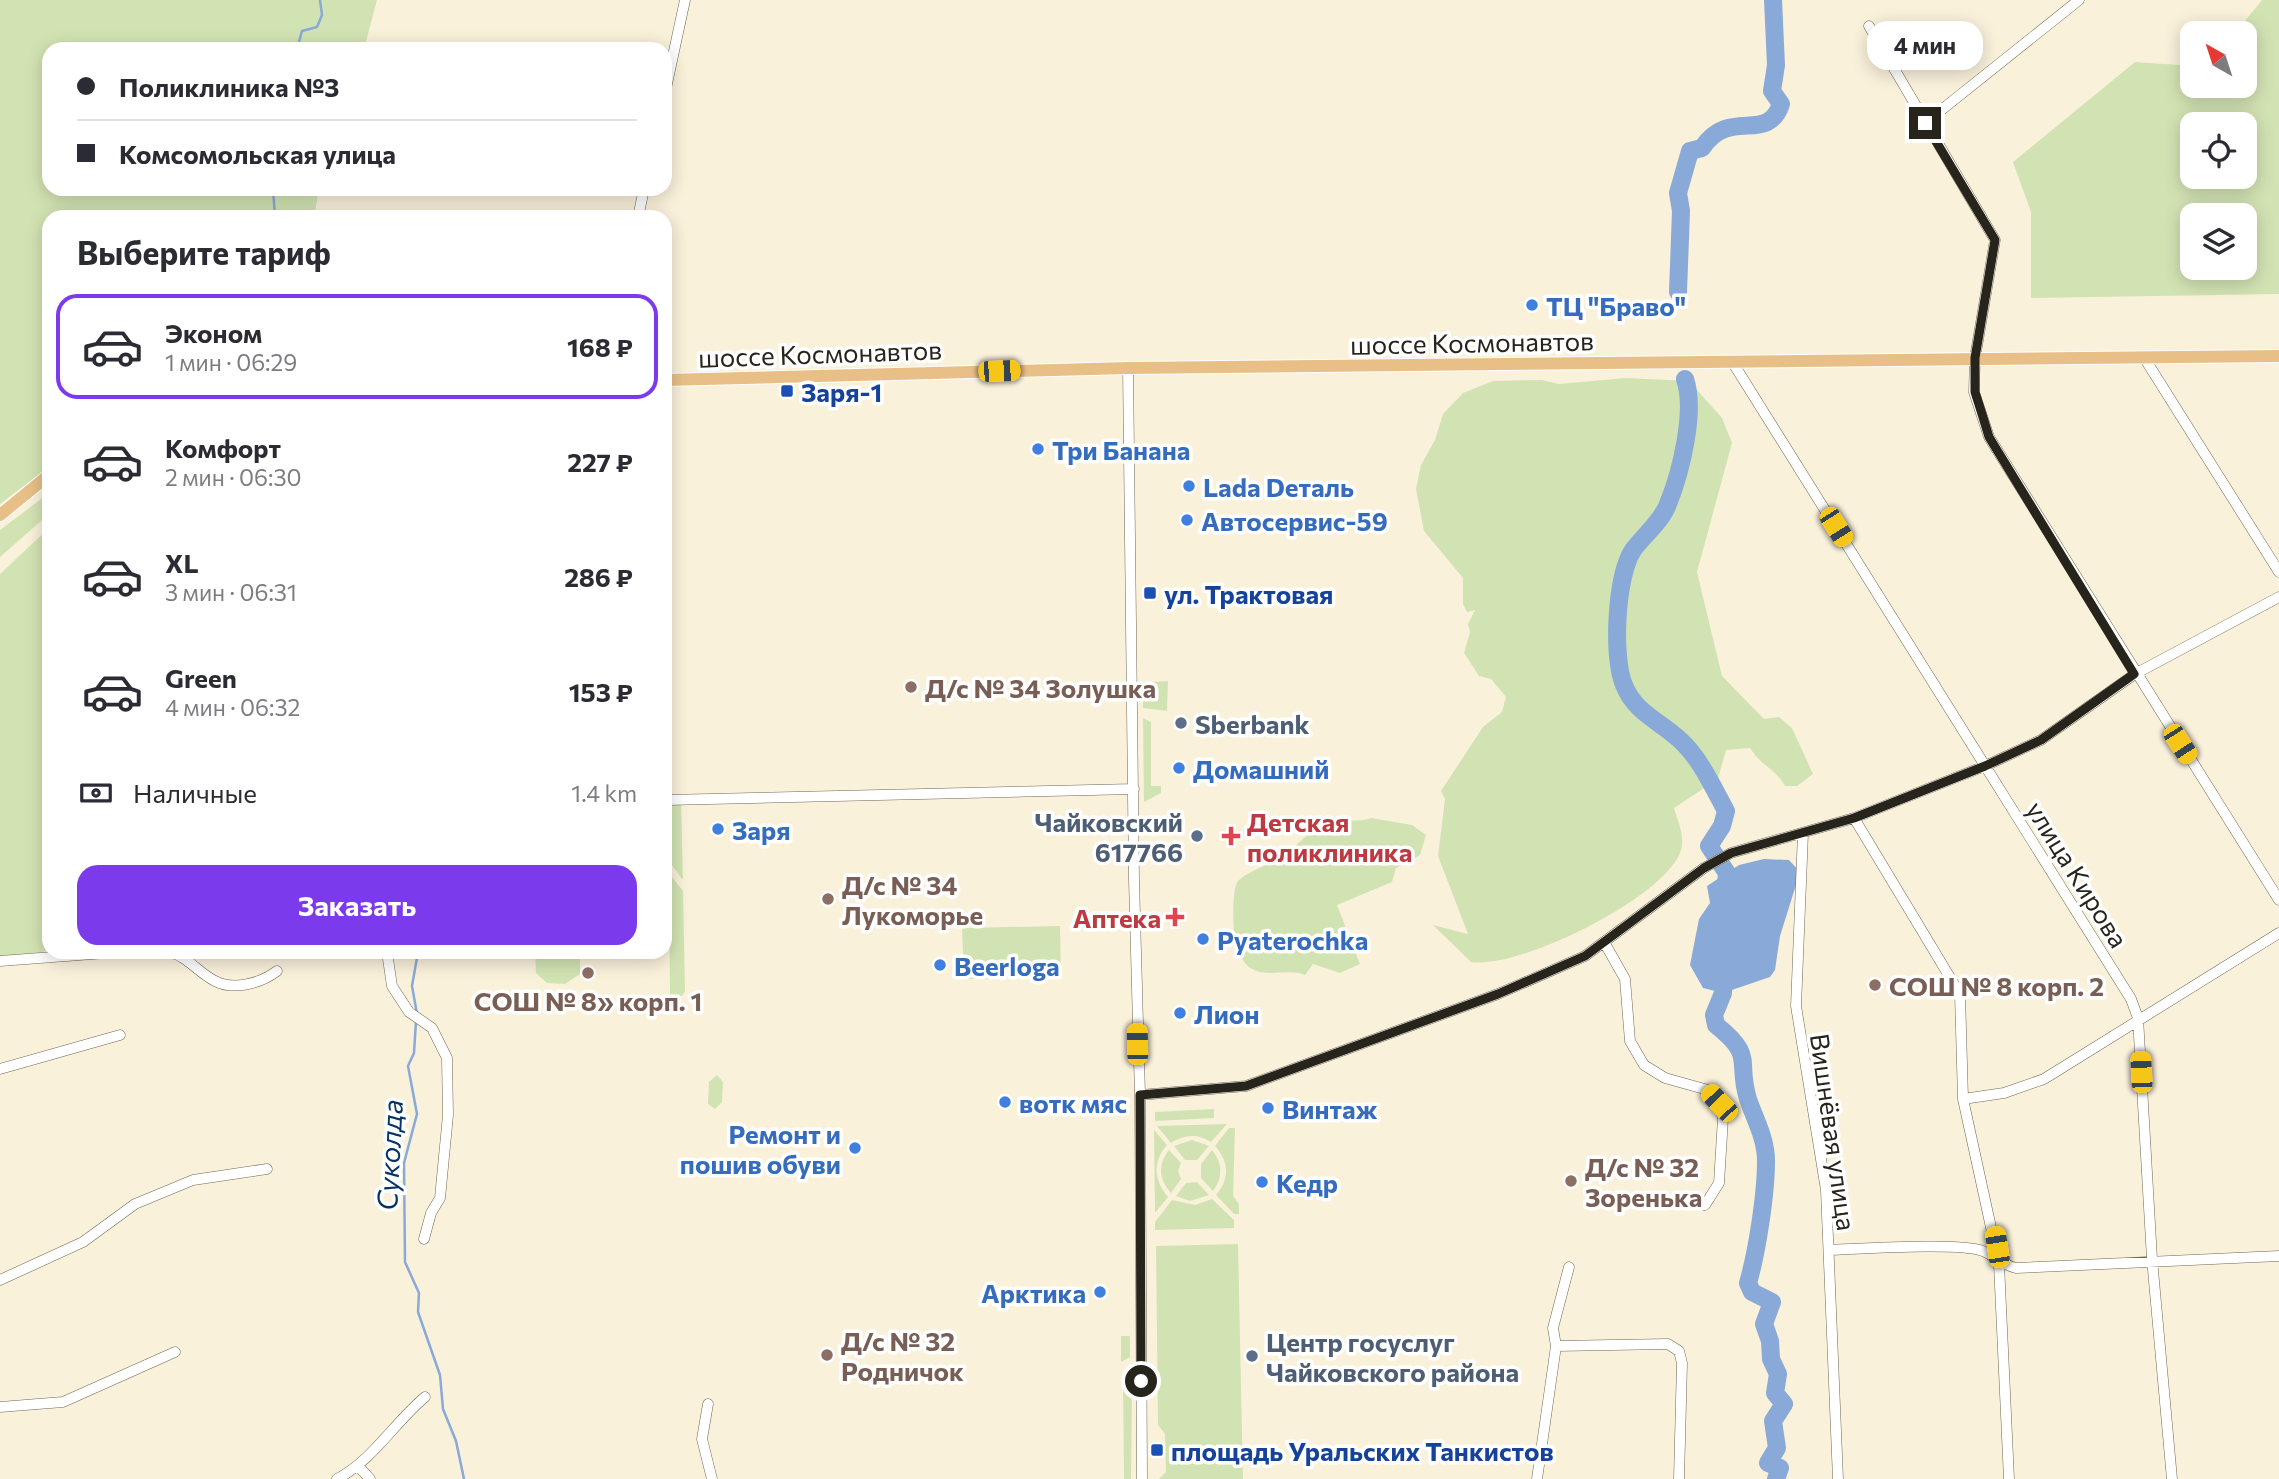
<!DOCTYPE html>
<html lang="ru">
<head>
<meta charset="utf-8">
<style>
  :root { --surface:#fff; --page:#f2f2f3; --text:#2b2b33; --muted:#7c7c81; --line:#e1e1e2; --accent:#7c3aed }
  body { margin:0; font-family:Commissioner,sans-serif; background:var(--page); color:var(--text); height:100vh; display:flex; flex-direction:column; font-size:26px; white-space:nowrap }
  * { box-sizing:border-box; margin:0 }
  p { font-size:23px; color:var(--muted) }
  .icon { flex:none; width:38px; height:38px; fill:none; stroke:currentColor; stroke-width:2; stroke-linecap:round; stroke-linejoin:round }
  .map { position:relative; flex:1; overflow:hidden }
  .details { position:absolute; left:42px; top:210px; width:630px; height:749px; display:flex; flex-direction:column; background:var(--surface); border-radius:21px; box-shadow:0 4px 18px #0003 }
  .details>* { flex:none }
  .hud { position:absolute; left:42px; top:42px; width:630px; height:154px; border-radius:21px; box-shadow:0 4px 18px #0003; display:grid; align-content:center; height:154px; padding:0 35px; background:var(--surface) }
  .needle { width:46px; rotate:321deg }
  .fabs { position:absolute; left:2180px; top:21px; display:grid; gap:14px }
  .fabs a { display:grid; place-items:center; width:77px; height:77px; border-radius:14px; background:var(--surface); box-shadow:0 4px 18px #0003; font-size:35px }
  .end { position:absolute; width:32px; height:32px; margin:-16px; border:9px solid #27241c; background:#fff; box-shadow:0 0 0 4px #fff }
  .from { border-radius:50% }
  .bubble { position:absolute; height:49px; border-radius:21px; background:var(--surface); box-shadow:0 4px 18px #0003; font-size:23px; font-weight:700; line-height:49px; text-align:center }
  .car { position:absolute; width:21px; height:42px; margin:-21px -10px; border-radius:9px; box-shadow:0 0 5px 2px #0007; background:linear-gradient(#f5c518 24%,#345 0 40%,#f5c518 0 76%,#345 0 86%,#f5c518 0) }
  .hud b { display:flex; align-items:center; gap:24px; height:66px; font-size:26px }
  .hud b+b { border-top:2px solid var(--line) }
  .hud i { width:18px; height:18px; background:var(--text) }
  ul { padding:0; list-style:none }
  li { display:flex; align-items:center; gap:21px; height:105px; margin:0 14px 10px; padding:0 21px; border:4px solid transparent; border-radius:21px }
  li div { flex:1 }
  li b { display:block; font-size:26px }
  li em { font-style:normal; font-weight:700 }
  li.selected { border-color:var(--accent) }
  li>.icon { width:63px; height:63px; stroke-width:1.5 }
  h2 { padding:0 35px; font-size:32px; line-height:84px }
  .pay { display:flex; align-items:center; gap:18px; height:77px; padding:0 35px; font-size:26px }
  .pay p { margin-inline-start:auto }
  .button { display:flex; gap:14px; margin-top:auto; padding:14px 35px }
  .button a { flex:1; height:80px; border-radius:21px; background:var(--accent); color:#fff; font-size:28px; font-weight:700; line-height:80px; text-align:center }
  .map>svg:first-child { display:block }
</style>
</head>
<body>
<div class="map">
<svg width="2279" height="1479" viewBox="0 0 2279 1479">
  <rect width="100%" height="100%" fill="#faf1db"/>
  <path fill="#d2e3b3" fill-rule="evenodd" d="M0 0H377L364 49H49V189H319L315 212 319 217H49V467L0 504Z
    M2262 0H2279V294L2031 298V212L2013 162 2135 62 2193 66V86H2245V33H2235ZM2193 124H2245V177H2193ZM2193 215H2245V268H2193Z
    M1626 378 1689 381 1722 418 1732 443 1697 572 1722 676 1764 719 1779 717 1792 728 1813 774 1797 786H1785C1773 766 1763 768 1750 748L1726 750 1718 779 1674 808C1678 822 1685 835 1681 850 1667 897 1518 970 1471 962L1433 925 1468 934 1438 856 1445 799 1441 791 1483 727 1502 712 1506 697 1491 679 1479 676 1464 653 1470 632 1468 624 1475 610 1467 612 1463 604V578L1424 531 1416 489 1421 465 1435 440 1443 414 1463 393 1493 381 1542 380 1559 384Z
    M49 493V514L0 557V530Z
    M49 528V951L0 957V574Z
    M1168 681 1167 711 1143 708V687L1152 682Z
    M1143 718 1151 722V786H1161V793L1144 802Z
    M681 802 683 878 682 879 669 861 668 804Z
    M1371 818 1412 825 1426 835 1420 855 1396 868 1392 882 1337 905 1360 964 1340 973 1313 964 1305 975C1288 968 1268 978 1252 969 1241 963 1235 944 1234 932 1233 923 1232 885 1239 880 1250 870 1268 866 1281 857 1296 848 1308 831 1323 824 1339 817 1355 824 1371 818Z
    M669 873 683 891 685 991 682 996 670 997Z
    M1060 926 1061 977 964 979 962 928Z
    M535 952H580V974L565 984 547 983 536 973Z
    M717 1075 723 1082 722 1102 715 1109 708 1104 709 1082Z
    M1214 1109V1118L1155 1121V1112Z
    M1227 1124 1211 1142C1198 1134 1185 1134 1171 1143L1157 1126Z
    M1229 1128H1235L1233 1196 1239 1204V1214H1234L1216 1195C1230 1179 1229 1161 1215 1146Z
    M1154 1130 1167 1145C1152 1162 1154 1180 1168 1197L1155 1213Z
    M1192 1140 1209 1146 1197 1160H1185L1174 1146Z
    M1169 1150 1181 1163 1178 1171 1181 1179 1171 1193C1158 1179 1158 1164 1169 1150Z
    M1212 1150C1223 1164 1223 1177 1213 1191L1201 1178V1164Z
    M1197 1182 1209 1195 1190 1201 1176 1196 1186 1183Z
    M1212 1199 1234 1220V1228L1155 1230V1222L1172 1200 1195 1205Z
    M1238 1244 1243 1479H1159L1166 1472 1165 1434 1158 1425 1156 1246Z
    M1121 1336H1130V1357L1121 1362Z
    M1123 1384 1132 1391 1131 1479H1124Z"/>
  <path fill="#89aad8" d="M1764 859 1789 860 1800 872 1780 936 1775 970 1770 977 1723 993 1703 988 1690 965 1699 919 1710 903 1707 886 1739 865Z"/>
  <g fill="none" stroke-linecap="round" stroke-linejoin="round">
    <path stroke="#89aad8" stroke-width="2.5" d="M297 49 302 31 317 27 322 15 320 0
      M273 189 275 217
      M417 1014 412 986 418 952
      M416 1021 414 1053 408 1066 417 1114 404 1163 405 1262 419 1293 418 1312 440 1375 443 1409 456 1441 464 1479"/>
    <path stroke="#89aad8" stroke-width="18" d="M1678 292 1681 211 1678 193 1690 151 1702 148C1730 106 1767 145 1781 104L1772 91 1776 65 1773 0
      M1685 379C1696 411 1681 472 1668 504 1662 521 1644 535 1633 550 1616 576 1612 657 1624 685 1635 713 1660 721 1680 740 1700 758 1713 787 1726 811L1722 826 1709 846 1727 873 1725 897
      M1724 970 1723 993 1714 1015 1716 1025C1756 1057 1736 1060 1748 1099 1755 1120 1766 1138 1766 1161 1766 1194 1757 1252 1748 1283L1752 1292 1772 1302 1764 1324 1770 1341 1771 1359 1778 1374 1775 1393 1784 1404 1773 1421 1777 1448 1768 1463 1780 1468 1776 1479"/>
    <defs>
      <path id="minor" d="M1869 26 1995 240 1975 358 1974 392 1989 437 2279 900
        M665 93 685 0
        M1925 123 2079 0
        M638 217 644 189
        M2145 359 2279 572
        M1733 363 2131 999 2138 1018 2152 1259 2172 1479
        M1128 368 1134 880 1140 1095 1142 1479
        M665 759 666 800 1134 789
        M1854 818 1960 994 1963 1099 1999 1264 2009 1479
        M1803 833 1796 1006 1826 1190 1838 1479
        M1604 942 1625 979 1630 1041 1644 1065 1665 1078 1708 1090 1719 1103 1723 1118 1719 1183 1705 1205
        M169 952C189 957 197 972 215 981 234 991 261 983 277 971
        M387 952 392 986 409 1012 432 1028 447 1058 448 1115 440 1198 431 1213 424 1239
        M0 961 119 952
        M0 1069 120 1035
        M1140 1095 1246 1086 1498 994 1585 956 1704 868 1731 853 1854 818 1985 766 2041 740 2135 674 2279 597
        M1963 1099 2004 1093 2044 1079 2279 933
        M1829 1250C1859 1249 1960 1242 1983 1251 1996 1257 2001 1264 2016 1268L2279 1256
        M0 1280 83 1242 135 1204 193 1180 267 1169
        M1556 1346 1668 1344 1679 1351 1682 1363 1679 1479
        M708 1404 702 1439 712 1479
        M0 1407 63 1402 175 1352
        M359 1467 370 1479
        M337 1479C373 1460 394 1423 425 1397
        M1537 1479 1556 1346 1553 1328 1569 1267"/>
      <path id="major" d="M665 380 1128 368 2279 356
        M0 515 49 475"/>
    </defs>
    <use href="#minor" stroke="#706754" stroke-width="11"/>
    <use href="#major" stroke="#fff" stroke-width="14"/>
    <use href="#minor" stroke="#fff" stroke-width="10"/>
    <use href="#major" stroke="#e8bf87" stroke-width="12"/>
  </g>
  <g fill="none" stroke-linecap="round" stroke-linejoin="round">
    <path stroke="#27241c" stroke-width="9" d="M1141 1381 1140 1095 1246 1086 1498 994 1585 956 1704 868 1731 853 1854 818 1985 766 2041 740 2134 674 1989 437 1982 414 1975 392V358L1995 240 1925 123"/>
  </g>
  <g fill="#3f7fe0" stroke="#fff" stroke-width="2.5">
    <circle cx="1532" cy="305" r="7"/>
    <circle cx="1038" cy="449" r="7"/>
    <circle cx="1189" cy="486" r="7"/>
    <circle cx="1187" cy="520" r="7"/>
    <circle cx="1179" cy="768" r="7"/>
    <circle cx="718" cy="829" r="7"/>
    <circle cx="1203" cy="939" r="7"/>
    <circle cx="940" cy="965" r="7"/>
    <circle cx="1180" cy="1013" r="7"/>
    <circle cx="1005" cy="1102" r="7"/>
    <circle cx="1268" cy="1108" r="7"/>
    <circle cx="855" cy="1148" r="7"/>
    <circle cx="1262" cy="1182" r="7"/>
    <circle cx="1100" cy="1292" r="7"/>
  </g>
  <g fill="#1a4fb4" stroke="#fff" stroke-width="2.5">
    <rect x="780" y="384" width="14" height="14" rx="3.5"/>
    <rect x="1143" y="586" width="14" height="14" rx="3.5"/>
    <rect x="1150" y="1443" width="14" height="14" rx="3.5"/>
  </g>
  <g fill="#8d6e63" stroke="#fff" stroke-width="2.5">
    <circle cx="911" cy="687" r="7"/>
    <circle cx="828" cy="899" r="7"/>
    <circle cx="588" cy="973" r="7"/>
    <circle cx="1875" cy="985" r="7"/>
    <circle cx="1571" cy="1181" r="7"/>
    <circle cx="827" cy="1355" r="7"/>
  </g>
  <g fill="#5c6f8a" stroke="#fff" stroke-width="2.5">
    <circle cx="1181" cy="723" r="7"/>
    <circle cx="1197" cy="836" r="7"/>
    <circle cx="1252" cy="1356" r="7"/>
  </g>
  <g fill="#e0444e" stroke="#fff" stroke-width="2.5">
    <path d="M1227.5 825.5h7v7h7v7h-7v7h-7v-7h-7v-7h7z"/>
    <path d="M1171.5 906.5h7v7h7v7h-7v7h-7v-7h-7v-7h7z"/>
  </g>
  <g text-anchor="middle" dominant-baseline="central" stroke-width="7" stroke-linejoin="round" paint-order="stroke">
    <g font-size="26" font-weight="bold" fill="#366cbe" stroke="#fff" text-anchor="start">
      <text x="1546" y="305">ТЦ "Браво"</text>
      <text x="1052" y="449">Три Банана</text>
      <text x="1203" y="486">Lada Dеталь</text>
      <text x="1201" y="520">Автосервис-59</text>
      <text x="1193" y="768">Домашний</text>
      <text x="732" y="829">Заря</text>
      <text x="1217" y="939">Pyaterochka</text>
      <text x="954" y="965">Beerloga</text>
      <text x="1194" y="1013">Лион</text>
      <text x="1019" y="1102">вотк мяс</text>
      <text x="1282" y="1108">Винтаж</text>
      <text x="841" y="1133" text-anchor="end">Ремонт и<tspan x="841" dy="30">пошив обуви</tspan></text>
      <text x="1276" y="1182">Кедр</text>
      <text x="1086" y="1292" text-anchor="end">Арктика</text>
    </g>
    <g font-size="26" fill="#27241c" stroke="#fff">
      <text transform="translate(1472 342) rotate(-1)">шоссе Космонавтов</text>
      <text transform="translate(820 353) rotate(-2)">шоссе Космонавтов</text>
      <text transform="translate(2078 874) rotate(58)">улица Кирова</text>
      <text transform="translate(1834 1132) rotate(82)">Вишнёвая улица</text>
    </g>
    <g font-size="26" font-weight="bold" fill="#164399" stroke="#fff" text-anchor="start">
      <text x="801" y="391">Заря-1</text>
      <text x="1164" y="593">ул. Трактовая</text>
      <text x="1171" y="1450">площадь Уральских Танкистов</text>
    </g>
    <g font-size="26" font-weight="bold" fill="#785e54" stroke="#fff" text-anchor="start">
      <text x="925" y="687">Д/с № 34 Золушка</text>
      <text x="842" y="884">Д/с № 34<tspan x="842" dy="30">Лукоморье</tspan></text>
      <text x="1889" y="985">СОШ № 8 корп. 2</text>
      <text x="588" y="1000" text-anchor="middle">СОШ № 8» корп. 1</text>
      <text x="1585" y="1166">Д/с № 32<tspan x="1585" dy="30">Зоренька</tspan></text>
      <text x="841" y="1340">Д/с № 32<tspan x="841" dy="30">Родничок</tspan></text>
    </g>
    <g font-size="26" font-weight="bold" fill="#4e5e75" stroke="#fff" text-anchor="start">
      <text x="1195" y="723">Sberbank</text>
      <text x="1183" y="821" text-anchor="end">Чайковский<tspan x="1183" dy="30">617766</tspan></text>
      <text x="1266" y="1341">Центр госуслуг<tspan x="1266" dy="30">Чайковского района</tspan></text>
    </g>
    <g font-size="26" font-weight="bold" fill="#be3a42" stroke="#fff" text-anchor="start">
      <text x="1247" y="821">Детская<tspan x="1247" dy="30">поликлиника</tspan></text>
      <text x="1161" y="917" text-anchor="end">Аптека</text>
    </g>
    <g font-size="28" font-style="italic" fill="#053369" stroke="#fff">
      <text transform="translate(389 1155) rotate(-87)">Суколда</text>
    </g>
  </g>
</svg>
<div class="fabs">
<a><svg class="needle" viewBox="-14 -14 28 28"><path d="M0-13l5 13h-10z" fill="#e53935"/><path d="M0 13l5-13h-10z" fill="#7c7c81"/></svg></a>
<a><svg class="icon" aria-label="locate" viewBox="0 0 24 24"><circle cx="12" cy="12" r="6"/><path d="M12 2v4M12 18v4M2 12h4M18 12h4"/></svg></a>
<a><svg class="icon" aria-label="layers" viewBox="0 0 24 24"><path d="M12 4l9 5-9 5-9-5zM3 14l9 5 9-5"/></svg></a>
</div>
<i class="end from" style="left:1141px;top:1381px"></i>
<i class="end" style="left:1925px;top:123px"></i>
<div class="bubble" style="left:1867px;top:21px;width:116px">4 мин</div>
<i class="car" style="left:999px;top:371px;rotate:88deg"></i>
<i class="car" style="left:1836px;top:527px;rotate:148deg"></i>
<i class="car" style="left:2180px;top:744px;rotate:147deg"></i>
<i class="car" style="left:1137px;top:1044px;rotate:359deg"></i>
<i class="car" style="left:2141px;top:1072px;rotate:357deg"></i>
<i class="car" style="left:1719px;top:1103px;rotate:317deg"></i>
<i class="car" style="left:1997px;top:1247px;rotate:351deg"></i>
<div class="hud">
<b><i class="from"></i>Поликлиника №3</b>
<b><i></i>Комсомольская улица</b>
</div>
<section class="details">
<h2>Выберите тариф</h2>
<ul>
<li class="selected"><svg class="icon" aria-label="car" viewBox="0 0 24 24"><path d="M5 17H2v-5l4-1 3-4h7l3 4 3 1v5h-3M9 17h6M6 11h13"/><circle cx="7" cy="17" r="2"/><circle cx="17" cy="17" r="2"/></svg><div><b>Эконом</b><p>1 мин · 06:29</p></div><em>168 ₽</em></li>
<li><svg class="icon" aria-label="car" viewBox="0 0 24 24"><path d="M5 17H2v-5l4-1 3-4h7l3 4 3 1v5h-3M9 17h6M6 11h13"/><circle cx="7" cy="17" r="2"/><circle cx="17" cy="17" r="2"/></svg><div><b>Комфорт</b><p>2 мин · 06:30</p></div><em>227 ₽</em></li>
<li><svg class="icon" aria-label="car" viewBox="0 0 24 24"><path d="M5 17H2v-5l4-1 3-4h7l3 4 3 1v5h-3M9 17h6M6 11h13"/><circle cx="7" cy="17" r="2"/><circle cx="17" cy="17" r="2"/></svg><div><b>XL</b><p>3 мин · 06:31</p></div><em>286 ₽</em></li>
<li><svg class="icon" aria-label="car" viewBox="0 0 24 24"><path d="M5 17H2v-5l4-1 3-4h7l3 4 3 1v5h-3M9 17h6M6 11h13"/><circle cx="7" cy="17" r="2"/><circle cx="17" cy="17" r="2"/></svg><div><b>Green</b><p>4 мин · 06:32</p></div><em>153 ₽</em></li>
</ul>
<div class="pay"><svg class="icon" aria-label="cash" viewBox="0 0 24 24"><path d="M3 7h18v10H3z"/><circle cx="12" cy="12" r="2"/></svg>Наличные<p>1.4 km</p></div>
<div class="button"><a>Заказать</a></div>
</section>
</div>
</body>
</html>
